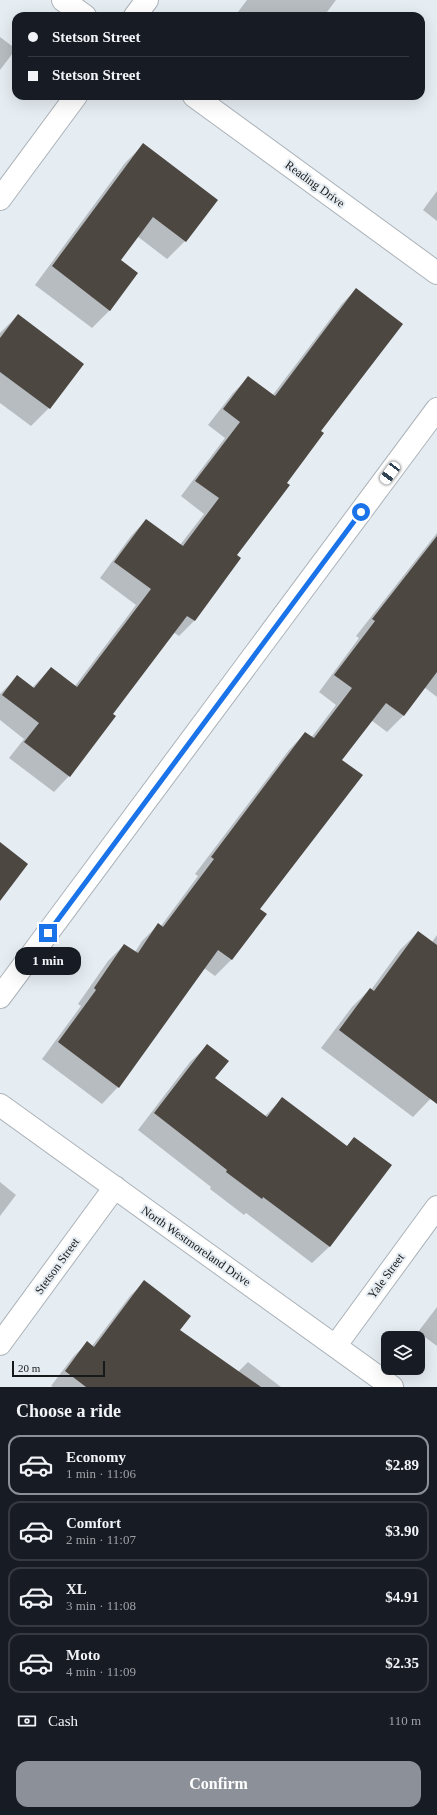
<!DOCTYPE html>
<html lang="en">
<head>
<meta charset="utf-8">
<style>
  :root { --surface:#171b24; --page:#242831; --text:#f1f3f6; --muted:#9ea1a6; --line:#363941; --accent:#8c9099 }
  body { margin:0; font-family:Georgia,serif; background:var(--page); color:var(--text); height:100vh; display:flex; flex-direction:column; font-size:15px; white-space:nowrap }
  * { box-sizing:border-box; margin:0 }
  p { font-size:13px; color:var(--muted) }
  .icon { flex:none; width:22px; height:22px; fill:none; stroke:currentColor; stroke-width:2; stroke-linecap:round; stroke-linejoin:round }
  .map { position:relative; height:1387px; overflow:hidden }
  .details { display:flex; flex-direction:column; background:var(--surface); flex:1 }
  .details>* { flex:none }
  .hud { position:absolute; left:12px; top:12px; width:413px; height:88px; border-radius:12px; box-shadow:0 4px 16px #0002; display:grid; align-content:center; height:88px; padding:0 16px; background:var(--surface) }
  .buttons { position:absolute; left:381px; top:1331px; display:grid; gap:8px }
  .buttons a { display:grid; place-items:center; width:44px; height:44px; border-radius:8px; background:var(--surface); box-shadow:0 4px 16px #0002; font-size:20px }
  .scale { position:absolute; left:12px; bottom:10px; width:93px; box-sizing:border-box; padding-left:4px; border:2px solid #17191b; border-top:0; font-size:11px; line-height:14px; white-space:nowrap; color:#17191b; -webkit-text-stroke:3px #e5ecf2; paint-order:stroke }
  .end { position:absolute; width:18px; height:18px; margin:-9px; border:5px solid #1a73e8; background:#fff; box-shadow:0 0 0 2px #fff }
  .from { border-radius:50% }
  .bubble { position:absolute; height:28px; border-radius:12px; background:var(--surface); box-shadow:0 4px 16px #0002; font-size:13px; font-weight:800; line-height:28px; text-align:center }
  .car { position:absolute; width:12px; height:24px; margin:-12px -6px; border-radius:5px; box-shadow:0 0 3px 1px #0007; background:linear-gradient(#fff 24%,#345 0 40%,#fff 0 76%,#345 0 86%,#fff 0) }
  .hud b { display:flex; align-items:center; gap:14px; height:38px; font-size:15px }
  .hud b+b { border-top:1px solid var(--line) }
  .hud i { width:10px; height:10px; background:var(--text) }
  ul { padding:0; list-style:none }
  li { display:flex; align-items:center; gap:12px; height:60px; margin:0 8px 6px; padding:0 8px; border:2px solid var(--line); border-radius:12px }
  li div { flex:1 }
  li b { display:block; font-size:15px }
  li em { font-style:normal; font-weight:800 }
  li.on { border-color:var(--accent) }
  li>.icon { width:36px; height:36px; stroke-width:1.5 }
  h2 { padding:0 16px; font-size:18px; line-height:48px }
  .pay { display:flex; align-items:center; gap:10px; height:44px; padding:0 16px; font-size:15px }
  .pay p { margin-inline-start:auto }
  .cta { display:flex; gap:8px; margin-top:auto; padding:8px 16px }
  .cta a { flex:1; height:46px; border-radius:12px; background:var(--accent); color:#fff; font-size:16px; font-weight:800; line-height:46px; text-align:center }
  .map>svg:first-child { display:block }
</style>
</head>
<body>
<div class="map">
<svg width="437" height="1387" viewBox="0 0 437 1387">
  <rect width="100%" height="100%" fill="#e5ecf2"/>
  <path fill="#0003" d="M247 0H336L324 16H235Z
    M0 37 16 49 0 70Z
    M143 145 185 241 167 259 137 236 119 260 110 310 92 328 35 285 125 163Z
    M437 191V221L423 210Z
    M356 289 320 431 236 555 240 558 194 621 179 636 173 632 111 714 69 776 54 792 9 758 24 739 0 720V694L17 677 32 688 51 668 75 686 136 605 100 578 131 536 146 520 180 545 204 514 181 496 225 438 208 425 233 393 248 378 272 396 341 305Z
    M18 315 82 364 49 408 31 426 0 403V333Z
    M437 533V697L424 687 403 716 387 732 371 720 341 760 259 910 265 915 231 960 215 976 204 968 118 1087 102 1104 42 1059 81 1006 78 1004 108 961 124 945 135 952 142 941 159 924 161 926 198 876 195 874 289 750 305 733 311 738 336 705 319 692 359 638 356 636Z
    M418 932 432 942 437 935V1092L413 1117 321 1048 352 1007 370 989 371 990 400 950Z
    M207 1046 214 1079 264 1117 282 1099 346 1147 355 1138 391 1165 329 1247 312 1263 246 1213 244 1215 210 1189 211 1187 138 1130 190 1062Z
    M0 1182 16 1195 0 1216Z
    M144 1282 178 1330 238 1372 248 1362 281 1387H53L51 1386 73 1357 87 1343 92 1346 130 1296Z
    M437 1307V1346L418 1332Z"/>
  <path fill="#4d4742" d="M143 143 218 200 186 242 153 217 121 260 138 273 110 311 52 266Z
    M356 288 403 324 321 431 324 433 287 483 290 485 237 555 241 558 195 621 187 616 113 714 116 716 70 777 24 742 39 723 2 695 17 675 34 688 51 667 77 687 151 589 114 562 146 519 183 546 219 498 195 481 240 422 223 409 248 376 275 396Z
    M18 314 84 364 50 409 0 372V338Z
    M437 536V672L404 716 386 703 342 760 363 775 260 909 267 914 232 960 218 950 119 1088 58 1042 96 990 94 988 124 944 138 953 158 923 163 927 214 859 211 857 305 732 314 738 352 688 334 675 375 621 372 619Z
    M0 842 28 864 0 901Z
    M418 931 437 945V1104L339 1030 370 988 374 991Z
    M207 1044 229 1061 215 1078 267 1117 282 1097 347 1146 354 1137 392 1165 330 1247 263 1197 262 1199 226 1172 227 1170 154 1113Z
    M144 1280 191 1316 180 1330 261 1387H86L65 1371 87 1341 94 1347Z"/>
  <g fill="none" stroke-linecap="round" stroke-linejoin="round">
    <defs>
      <path id="minor" d="M63 0 85 16
        M135 16 147 0
        M194 96 437 273
        M0 199 76 96
        M0 997 437 409
        M0 1105 392 1387
        M0 1344 115 1187
        M336 1345 437 1207"/>
    </defs>
    <use href="#minor" stroke="#abb2b8" stroke-width="24"/>
    <use href="#minor" stroke="#fff" stroke-width="22"/>
  </g>
  <g fill="none" stroke-linecap="round" stroke-linejoin="round">
    <path stroke="#1a73e8" stroke-width="5" d="M48 933 361 512"/>
  </g>
  <g text-anchor="middle" dominant-baseline="central" stroke-width="4" stroke-linejoin="round" paint-order="stroke">
    <g font-size="12" fill="#17191b" stroke="#e5ecf2">
      <text transform="translate(315 184) rotate(36)">Reading Drive</text>
      <text transform="translate(196 1246) rotate(35)">North Westmoreland Drive</text>
      <text transform="translate(57 1266) rotate(-54)">Stetson Street</text>
      <text transform="translate(386 1276) rotate(-54)">Yale Street</text>
    </g>
  </g>
</svg>
<div class="buttons">
<a><svg class="icon" aria-label="layers" viewBox="0 0 24 24"><path d="M12 4l9 5-9 5-9-5zM3 14l9 5 9-5"/></svg></a>
</div>
<div class="scale">20 m</div>
<i class="end from" style="left:361px;top:512px"></i>
<i class="end" style="left:48px;top:933px"></i>
<div class="bubble" style="left:15px;top:947px;width:66px">1 min</div>
<i class="car" style="left:390px;top:473px;rotate:217deg"></i>
<div class="hud">
<b><i class="from"></i>Stetson Street</b>
<b><i></i>Stetson Street</b>
</div>
</div>
<section class="details">
<h2>Choose a ride</h2>
<ul>
<li class="on"><svg class="icon" aria-label="car" viewBox="0 0 24 24"><path d="M5 17H2v-5l4-1 3-4h7l3 4 3 1v5h-3M9 17h6M6 11h13"/><circle cx="7" cy="17" r="2"/><circle cx="17" cy="17" r="2"/></svg><div><b>Economy</b><p>1 min · 11:06</p></div><em>$2.89</em></li>
<li><svg class="icon" aria-label="car" viewBox="0 0 24 24"><path d="M5 17H2v-5l4-1 3-4h7l3 4 3 1v5h-3M9 17h6M6 11h13"/><circle cx="7" cy="17" r="2"/><circle cx="17" cy="17" r="2"/></svg><div><b>Comfort</b><p>2 min · 11:07</p></div><em>$3.90</em></li>
<li><svg class="icon" aria-label="car" viewBox="0 0 24 24"><path d="M5 17H2v-5l4-1 3-4h7l3 4 3 1v5h-3M9 17h6M6 11h13"/><circle cx="7" cy="17" r="2"/><circle cx="17" cy="17" r="2"/></svg><div><b>XL</b><p>3 min · 11:08</p></div><em>$4.91</em></li>
<li><svg class="icon" aria-label="car" viewBox="0 0 24 24"><path d="M5 17H2v-5l4-1 3-4h7l3 4 3 1v5h-3M9 17h6M6 11h13"/><circle cx="7" cy="17" r="2"/><circle cx="17" cy="17" r="2"/></svg><div><b>Moto</b><p>4 min · 11:09</p></div><em>$2.35</em></li>
</ul>
<div class="pay"><svg class="icon" aria-label="cash" viewBox="0 0 24 24"><path d="M3 7h18v10H3z"/><circle cx="12" cy="12" r="2"/></svg>Cash<p>110 m</p></div>
<div class="cta"><a>Confirm</a></div>
</section>
</body>
</html>
